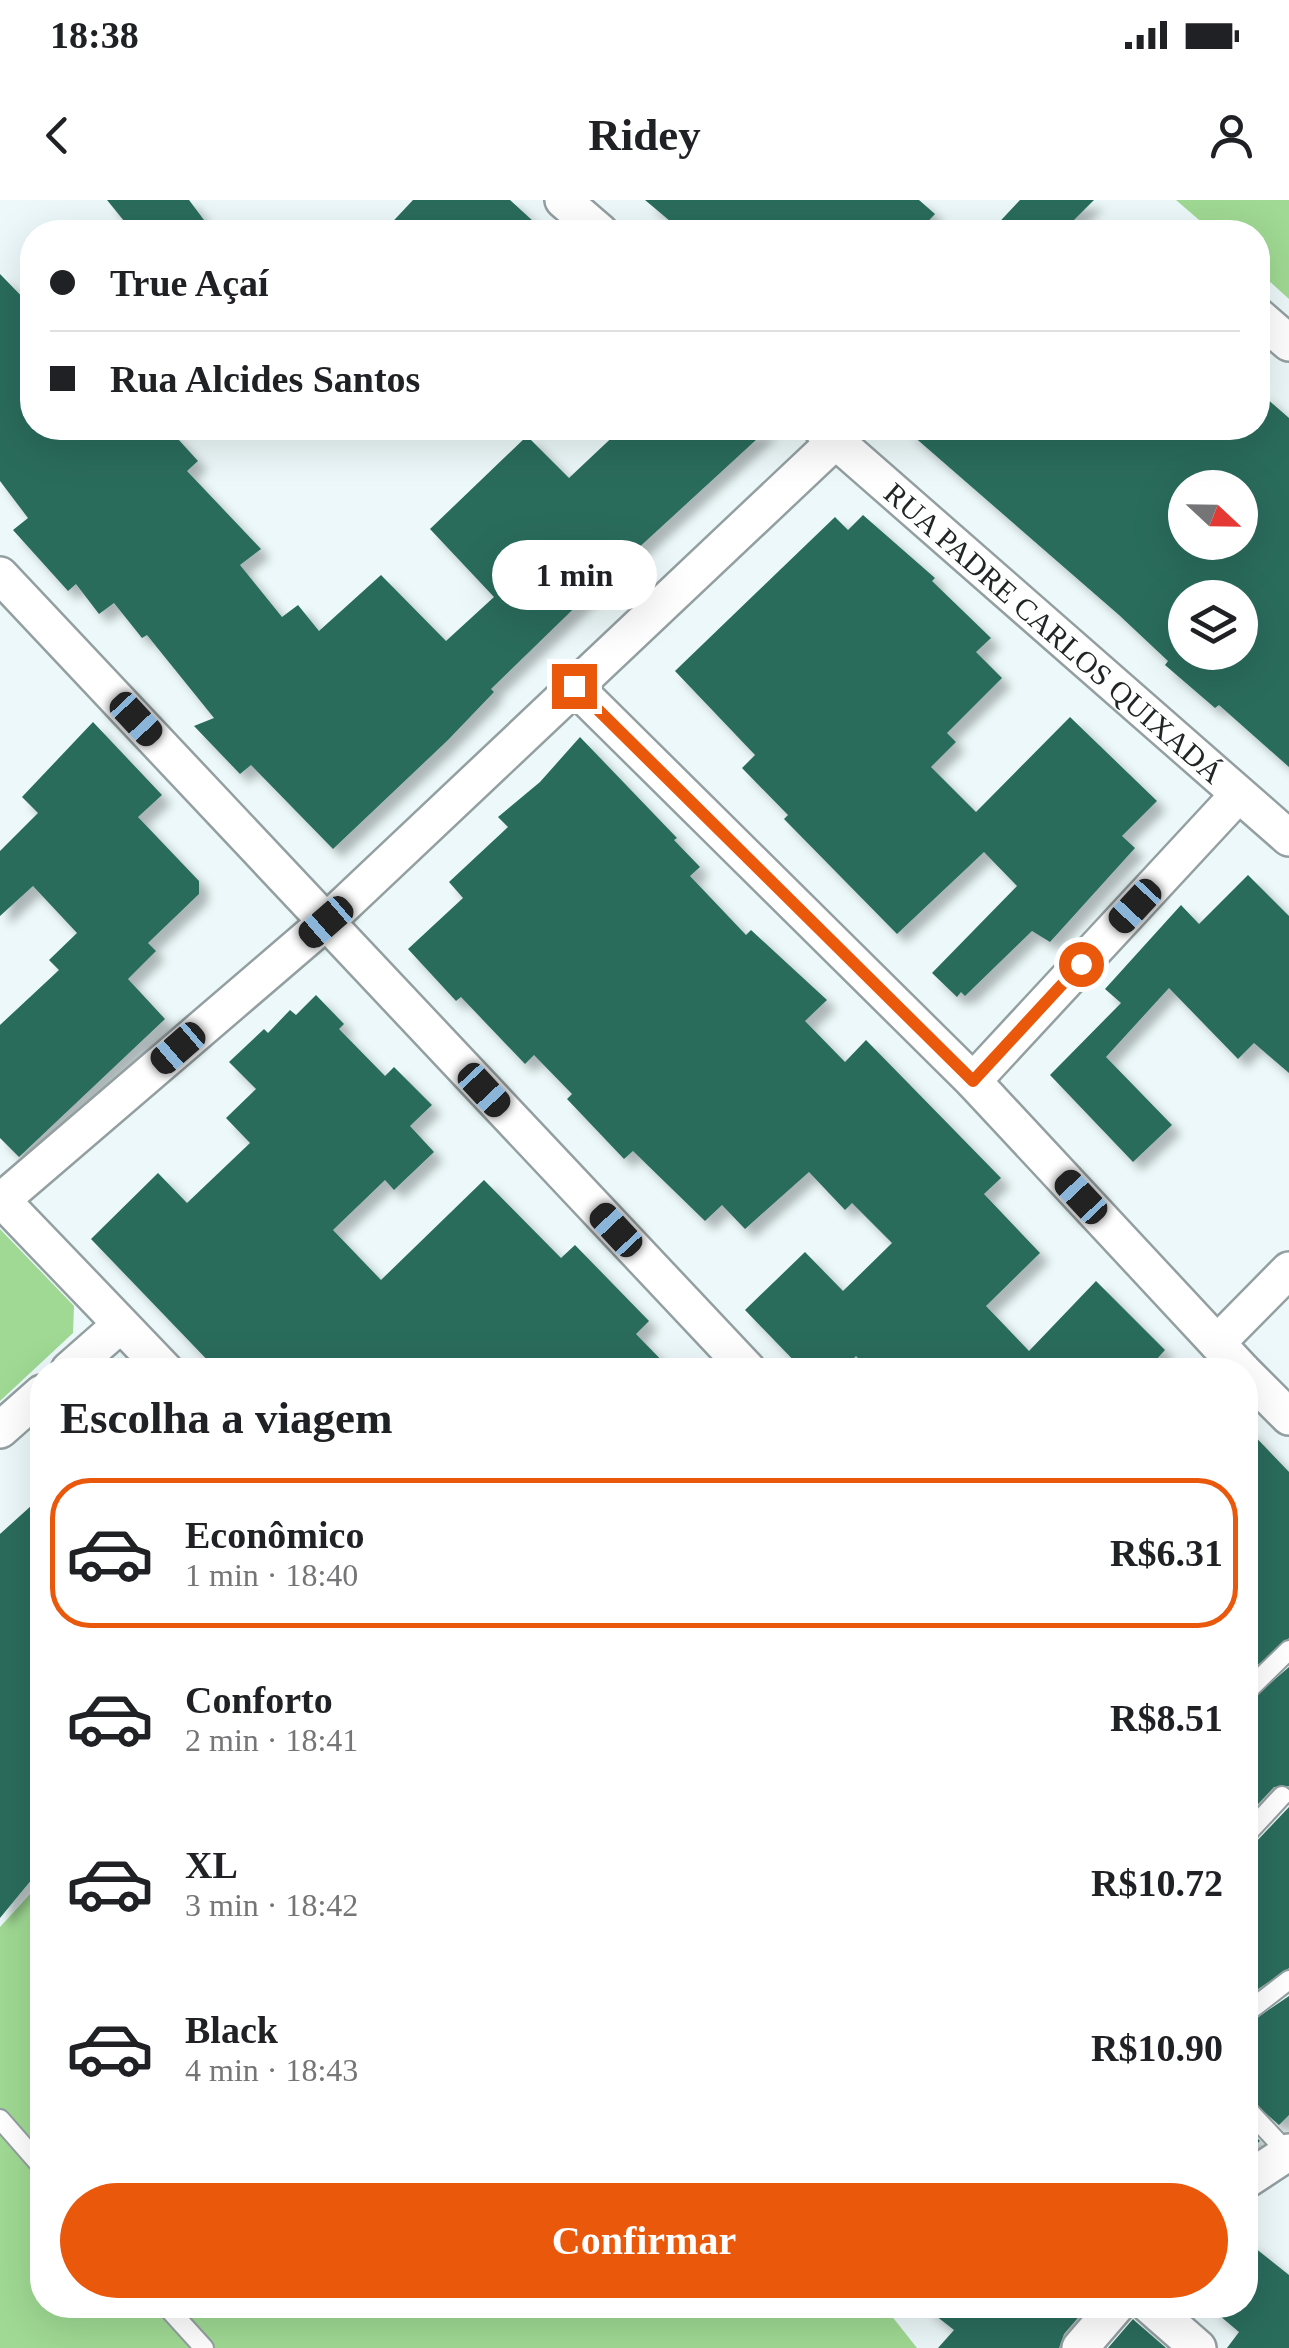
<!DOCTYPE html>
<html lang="pt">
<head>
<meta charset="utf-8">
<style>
  :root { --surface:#fff; --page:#f6f6f6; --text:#202124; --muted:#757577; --line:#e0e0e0; --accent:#ea580c }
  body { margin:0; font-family:Georgia,serif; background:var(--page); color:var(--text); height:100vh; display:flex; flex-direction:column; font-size:38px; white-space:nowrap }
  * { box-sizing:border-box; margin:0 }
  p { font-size:32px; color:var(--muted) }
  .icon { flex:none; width:55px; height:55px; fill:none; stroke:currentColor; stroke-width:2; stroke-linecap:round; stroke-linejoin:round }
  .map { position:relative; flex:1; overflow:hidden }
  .drawer { position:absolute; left:30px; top:1158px; width:1228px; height:960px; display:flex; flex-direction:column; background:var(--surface); border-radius:40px; box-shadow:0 10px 40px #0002 }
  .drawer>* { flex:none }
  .hud { position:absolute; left:20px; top:20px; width:1250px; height:220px; border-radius:40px; box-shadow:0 10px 40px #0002; display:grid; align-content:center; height:220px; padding:0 30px; background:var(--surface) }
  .needle { width:65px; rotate:112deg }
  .tools { position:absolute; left:1168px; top:270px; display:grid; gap:20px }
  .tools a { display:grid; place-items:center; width:90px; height:90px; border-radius:50%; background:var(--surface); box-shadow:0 10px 40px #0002; font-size:50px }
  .end { position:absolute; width:45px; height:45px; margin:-22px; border:12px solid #ea580c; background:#fff; box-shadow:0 0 0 5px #fff }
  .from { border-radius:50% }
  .bubble { position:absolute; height:70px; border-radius:35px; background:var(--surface); box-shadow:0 10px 40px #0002; font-size:32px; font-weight:800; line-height:70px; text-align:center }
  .car { position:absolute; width:30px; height:60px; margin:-30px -15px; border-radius:12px; box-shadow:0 0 8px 2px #0007; background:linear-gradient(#222 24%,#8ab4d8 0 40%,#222 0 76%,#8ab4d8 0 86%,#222 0) }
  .hud b { display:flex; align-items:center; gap:35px; height:95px; font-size:38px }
  .hud b+b { border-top:2px solid var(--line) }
  .hud i { width:25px; height:25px; background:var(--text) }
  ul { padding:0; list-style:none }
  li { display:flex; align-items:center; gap:30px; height:150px; margin:0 20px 15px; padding:0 10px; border:5px solid transparent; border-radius:40px }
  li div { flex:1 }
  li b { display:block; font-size:38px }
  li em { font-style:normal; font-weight:800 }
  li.current { border-color:var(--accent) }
  li>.icon { width:90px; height:90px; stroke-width:1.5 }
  h2 { padding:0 30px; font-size:45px; line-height:120px }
  .action { display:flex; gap:20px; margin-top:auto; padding:20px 30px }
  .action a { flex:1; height:115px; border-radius:60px; background:var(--accent); color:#fff; font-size:40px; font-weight:800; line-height:115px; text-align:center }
  .status { display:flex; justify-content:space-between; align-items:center; height:70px; padding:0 50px; background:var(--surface); direction:ltr }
  .status svg { height:28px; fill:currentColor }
  header { display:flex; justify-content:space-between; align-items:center; height:130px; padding:0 30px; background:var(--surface); font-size:45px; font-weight:800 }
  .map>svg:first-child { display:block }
</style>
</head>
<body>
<div class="status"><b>18:38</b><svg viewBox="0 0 49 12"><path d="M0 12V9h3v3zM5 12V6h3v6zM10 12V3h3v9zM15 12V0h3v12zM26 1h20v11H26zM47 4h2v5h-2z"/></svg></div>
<header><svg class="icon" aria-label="back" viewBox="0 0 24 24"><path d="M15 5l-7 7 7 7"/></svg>Ridey<svg class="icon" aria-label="person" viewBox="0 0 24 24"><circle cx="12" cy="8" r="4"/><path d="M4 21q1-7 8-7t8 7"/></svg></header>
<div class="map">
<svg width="1289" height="2148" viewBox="0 0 1289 2148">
  <defs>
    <filter id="shadow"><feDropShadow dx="9" dy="9" stdDeviation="5" flood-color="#0004"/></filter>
  </defs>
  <rect width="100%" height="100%" fill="#ecf8f9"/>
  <path fill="#9fd993" d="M1176 0H1289V99L1258 71V32H1213Z
    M0 1029 74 1106 73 1133 0 1201Z
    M42 1681V2105H883L917 2148H0V1727Z"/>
  <path fill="#296c5c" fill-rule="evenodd" filter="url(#shadow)" d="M107 0H189L213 32H133Z
    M413 0H510L545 32H383Z
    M645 0H919L935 14 918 32H683Z
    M1020 0H1094L1062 32H990Z
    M0 74 32 107V228H168L198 261 187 271 261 349 240 365 282 417 298 405 319 431 381 375 446 441 494 397 430 329 527 236 569 278 622 228H769L597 386 491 489 494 492 448 540 333 649 251 565 240 574 194 526 214 518 147 435 142 438 114 403 99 414 76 384 68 391 13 330 28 318 0 281Z
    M1258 191 1289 218V567L1219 505 1215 508 1165 465 1168 461 1119 415 904 228H1258ZM1185 288H1240V342H1185ZM1185 398H1240V452H1185Z
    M863 315 935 378 932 381 991 438 976 452 1002 478 947 533 956 542 931 567 976 612 1070 517 1157 601 1122 636 1135 648 1050 742 1032 731 965 796 961 792 957 797 932 773 1017 686 984 652 897 734 784 619 788 615 742 568 755 555 675 471 835 317 848 330Z
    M93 522 162 595 138 617 199 681V694L148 743 156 751 128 779 165 819 19 957 0 938V825L59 770 49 760 77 733 33 686 0 716V651L38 613 22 597Z
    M580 537 677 638 674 640 700 667 690 676 746 735 751 730 827 800 805 821 845 862 866 840 1001 978 984 994 1040 1053 986 1106 1029 1151 1096 1081 1165 1150 1147 1170H870L856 1156 842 1170H803L745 1110 805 1052 843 1091 892 1043 852 1003 845 1010 809 972 745 1029 722 1005 705 1021 633 951 624 959 567 899 572 894 534 855 525 864 461 797 456 801 408 749 463 698 449 682 508 627 498 617 540 582Z
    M1248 675 1289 716V873L1254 843 1238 859 1169 788 1106 857 1172 925 1133 962 1050 875 1121 803 1105 789 1181 705 1199 724Z
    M316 795 344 824 339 829 385 876 394 867 432 905 410 926 434 952 394 990 385 980 333 1030 381 1080 484 980 561 1058 575 1045 649 1121 636 1134 671 1170H217L91 1039 158 973 187 1003 250 943 226 918 256 889 229 862 264 829 268 833 290 810 296 815Z
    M1245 1226 1289 1272V1438L1245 1476Z
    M42 1296V1667L0 1718V1334Z
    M1289 1467V1586L1274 1587 1245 1618V1505Z
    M1289 1607V1768L1245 1798V1648L1254 1644Z
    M1289 1796V1915L1279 1925 1245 1895V1826Z
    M1245 1925 1260 1941 1245 1954Z
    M1245 2040 1289 2075V2148H1227L1239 2132 1207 2105H1245Z
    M922 2105H1089L1064 2134 1059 2148H938L954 2130Z
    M1133 2119 1135 2121 1166 2148H1108Z"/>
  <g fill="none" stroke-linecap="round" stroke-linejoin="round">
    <defs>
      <path id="service" d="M1245 1493 1289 1450
        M1245 1636 1282 1596
        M1245 1814 1289 1780
        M1245 1907 1288 1953
        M0 1919 42 1967
        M165 2105 204 2148"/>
      <g id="minor">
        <path d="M563 0 600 32"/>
        <path d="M1258 116 1289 143"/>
        <path id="s1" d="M821 228 1289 638"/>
        <path d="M0 375 748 1170"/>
        <path d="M574 486 973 881 1242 1170"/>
        <path d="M973 881 1238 595"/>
        <path d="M0 998 165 1170"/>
        <path d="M2 1000 326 722 849 228"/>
        <path d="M1217 1143 1289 1070"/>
        <path d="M69 1170 119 1126"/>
        <path d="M1245 1173 1289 1217"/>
        <path d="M0 1230 42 1193"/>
        <path d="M1245 1981 1289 1952"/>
        <path d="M1149 2105 1198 2148"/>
        <path d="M1080 2148 1117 2105"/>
      </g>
    </defs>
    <use href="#service" stroke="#949fa1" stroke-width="22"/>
    <use href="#minor" stroke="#949fa1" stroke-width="40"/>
    <use href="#service" stroke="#fff" stroke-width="18"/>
    <use href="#minor" stroke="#fff" stroke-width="35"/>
  </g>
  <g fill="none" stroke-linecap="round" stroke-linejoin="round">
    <path stroke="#ea580c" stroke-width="12" d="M574 486 973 881 1081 764"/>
  </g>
  <g text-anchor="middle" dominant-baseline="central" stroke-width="10" stroke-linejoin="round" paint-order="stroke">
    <g font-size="30" fill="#212526" stroke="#ecf8f9">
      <text stroke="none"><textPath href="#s1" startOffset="310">RUA PADRE CARLOS QUIXADÁ</textPath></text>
    </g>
  </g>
</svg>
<div class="tools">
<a><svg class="needle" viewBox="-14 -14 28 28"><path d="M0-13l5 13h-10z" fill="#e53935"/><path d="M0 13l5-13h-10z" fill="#757577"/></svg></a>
<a><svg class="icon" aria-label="layers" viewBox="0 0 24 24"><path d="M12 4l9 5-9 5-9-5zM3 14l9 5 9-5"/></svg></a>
</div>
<i class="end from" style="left:1081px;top:764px"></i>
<i class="end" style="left:574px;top:486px"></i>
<div class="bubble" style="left:492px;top:340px;width:165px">1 min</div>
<i class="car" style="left:136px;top:519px;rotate:137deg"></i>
<i class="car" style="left:1135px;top:706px;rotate:223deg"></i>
<i class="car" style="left:326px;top:722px;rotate:229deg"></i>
<i class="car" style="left:178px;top:848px;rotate:229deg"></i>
<i class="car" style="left:484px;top:890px;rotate:137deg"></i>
<i class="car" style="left:1081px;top:997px;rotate:317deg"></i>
<i class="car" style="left:616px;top:1030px;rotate:317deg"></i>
<div class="hud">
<b><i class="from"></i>True Açaí</b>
<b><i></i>Rua Alcides Santos</b>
</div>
<section class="drawer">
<h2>Escolha a viagem</h2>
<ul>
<li class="current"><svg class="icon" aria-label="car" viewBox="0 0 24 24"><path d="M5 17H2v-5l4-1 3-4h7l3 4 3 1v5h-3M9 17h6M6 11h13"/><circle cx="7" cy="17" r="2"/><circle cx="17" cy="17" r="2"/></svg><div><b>Econômico</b><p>1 min · 18:40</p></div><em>R$6.31</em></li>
<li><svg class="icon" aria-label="car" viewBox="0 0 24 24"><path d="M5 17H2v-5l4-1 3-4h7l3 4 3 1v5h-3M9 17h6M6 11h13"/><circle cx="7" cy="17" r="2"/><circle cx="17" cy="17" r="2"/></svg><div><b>Conforto</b><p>2 min · 18:41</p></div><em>R$8.51</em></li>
<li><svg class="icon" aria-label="car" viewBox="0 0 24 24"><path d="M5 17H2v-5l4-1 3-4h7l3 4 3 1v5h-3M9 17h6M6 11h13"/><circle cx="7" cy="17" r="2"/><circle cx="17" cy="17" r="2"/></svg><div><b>XL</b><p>3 min · 18:42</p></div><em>R$10.72</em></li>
<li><svg class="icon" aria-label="car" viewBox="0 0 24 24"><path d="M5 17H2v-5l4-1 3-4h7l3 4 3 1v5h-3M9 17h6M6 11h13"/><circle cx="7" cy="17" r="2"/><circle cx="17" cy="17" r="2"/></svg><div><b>Black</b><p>4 min · 18:43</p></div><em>R$10.90</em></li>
</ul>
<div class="action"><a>Confirmar</a></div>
</section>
</div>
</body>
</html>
